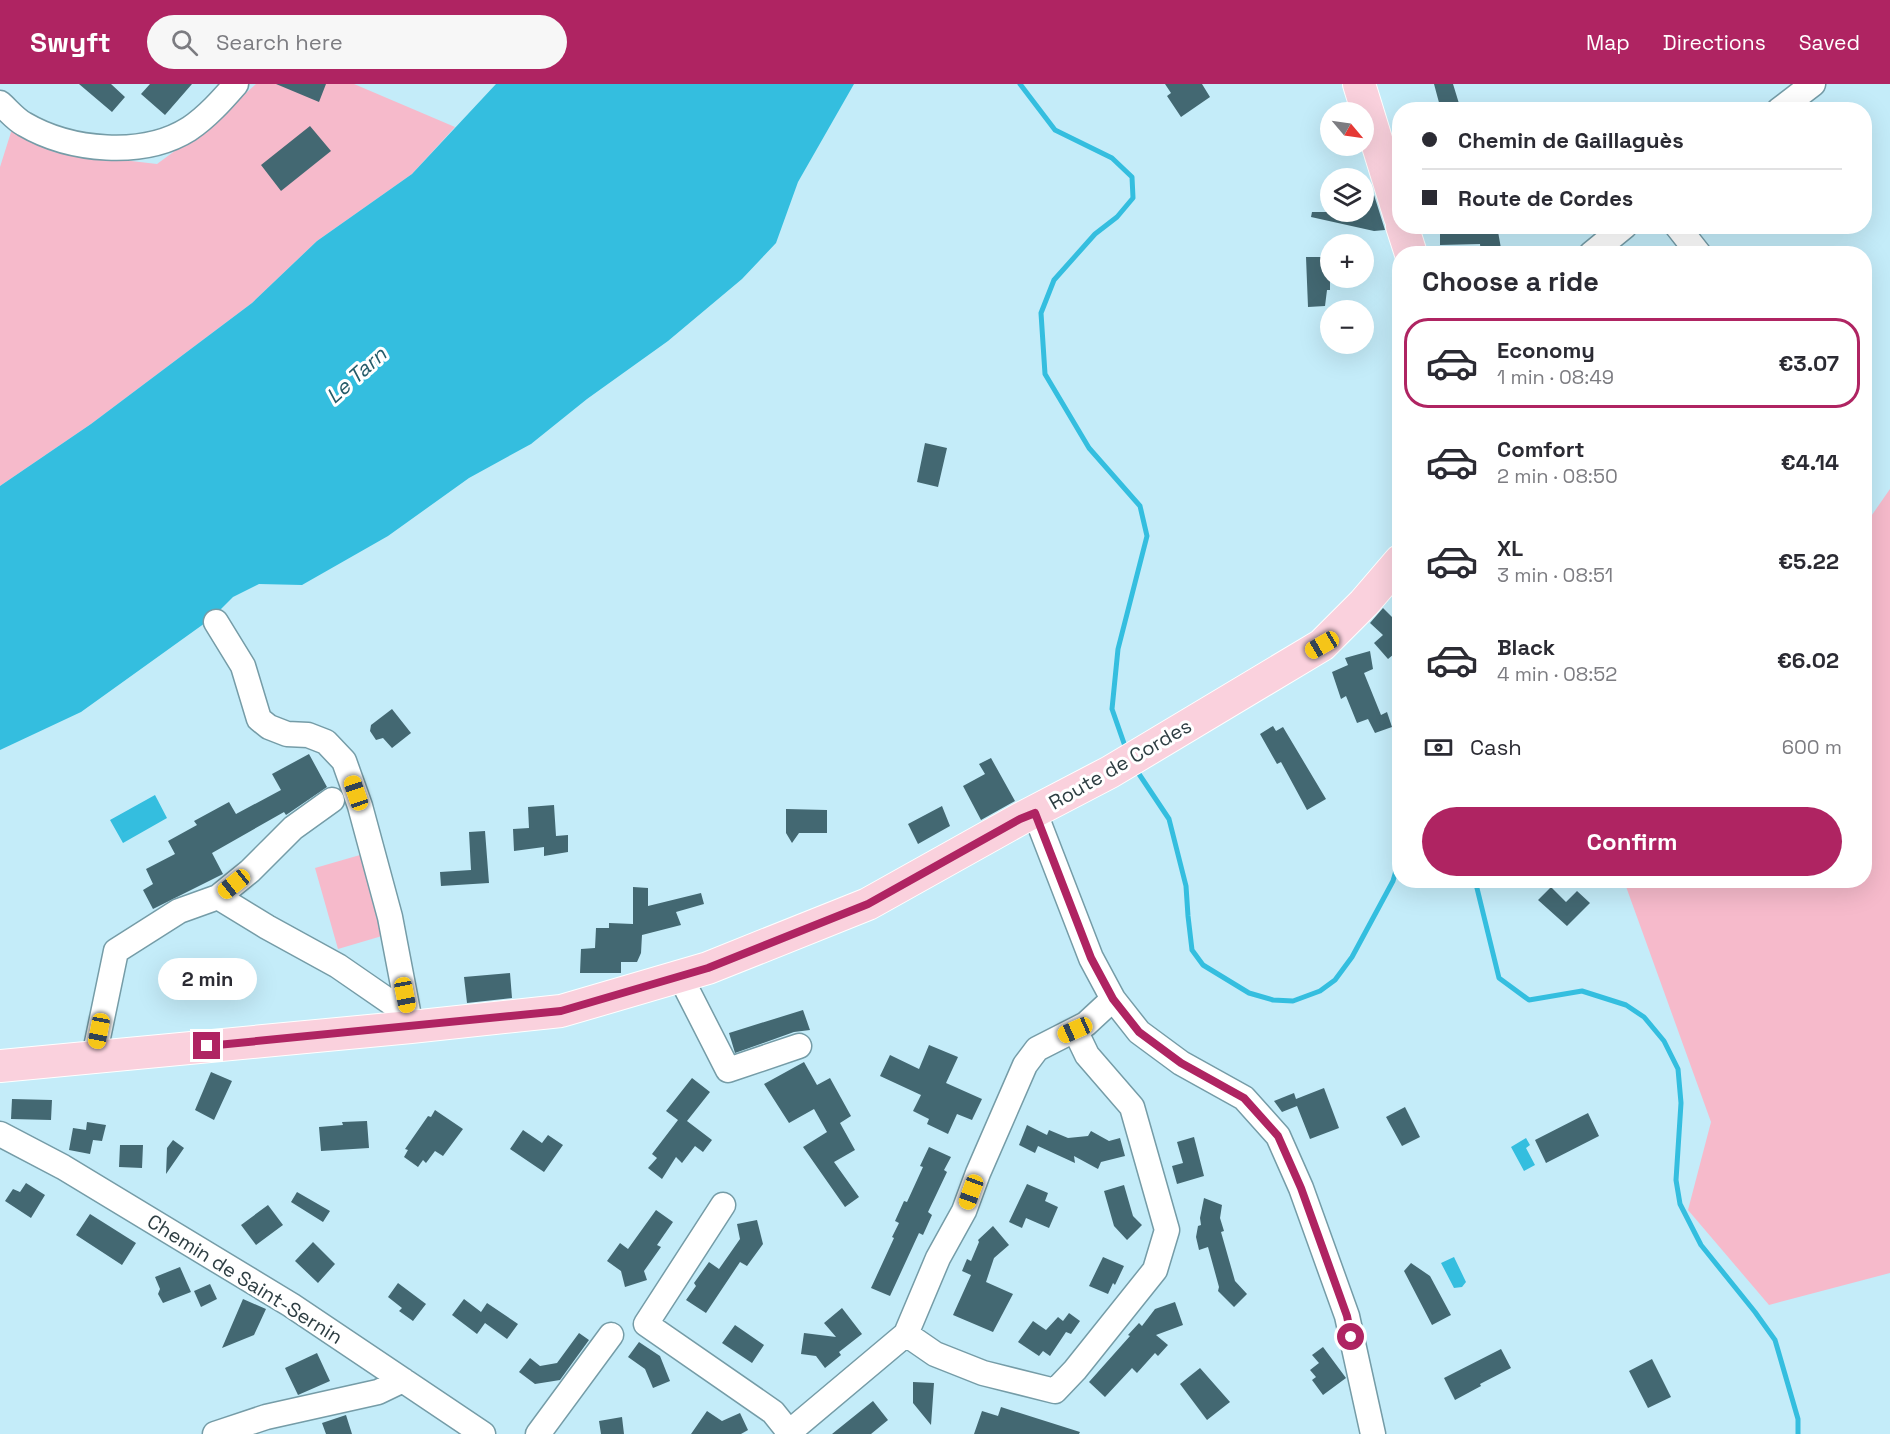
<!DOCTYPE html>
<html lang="en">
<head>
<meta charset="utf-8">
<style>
  :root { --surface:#fff; --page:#f7f7f7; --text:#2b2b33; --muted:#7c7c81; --line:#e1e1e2; --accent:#af2462 }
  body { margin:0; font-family:"Space Grotesk",sans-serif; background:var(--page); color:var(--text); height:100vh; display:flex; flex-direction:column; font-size:22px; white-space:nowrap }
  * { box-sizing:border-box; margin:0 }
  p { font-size:20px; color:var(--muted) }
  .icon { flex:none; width:33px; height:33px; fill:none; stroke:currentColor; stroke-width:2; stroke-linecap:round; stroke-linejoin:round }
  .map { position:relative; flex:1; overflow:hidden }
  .drawer { position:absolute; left:1392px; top:162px; width:480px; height:642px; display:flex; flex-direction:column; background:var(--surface); border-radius:24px; box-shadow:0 6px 24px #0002 }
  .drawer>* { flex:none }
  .guide { position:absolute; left:1392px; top:18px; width:480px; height:132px; border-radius:24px; box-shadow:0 6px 24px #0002; display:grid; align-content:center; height:132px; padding:0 30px; background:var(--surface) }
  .needle { width:39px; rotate:119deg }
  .controls { position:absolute; left:1320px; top:18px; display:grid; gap:12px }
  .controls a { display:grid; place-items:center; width:54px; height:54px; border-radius:50%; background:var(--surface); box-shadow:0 6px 24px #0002; font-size:30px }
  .end { position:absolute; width:27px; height:27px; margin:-14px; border:8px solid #af2462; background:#fff; box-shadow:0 0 0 3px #fff }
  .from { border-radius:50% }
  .bubble { position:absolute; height:42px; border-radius:21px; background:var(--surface); box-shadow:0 6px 24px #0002; font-size:20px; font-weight:600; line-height:42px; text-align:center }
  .car { position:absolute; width:18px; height:36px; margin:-18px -9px; border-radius:8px; box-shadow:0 0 4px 2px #0007; background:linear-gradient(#f5c518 24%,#345 0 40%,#f5c518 0 76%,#345 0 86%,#f5c518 0) }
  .guide b { display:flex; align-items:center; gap:21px; height:57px; font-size:22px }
  .guide b+b { border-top:2px solid var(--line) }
  .guide i { width:15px; height:15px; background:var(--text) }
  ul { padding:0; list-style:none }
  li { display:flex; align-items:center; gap:18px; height:90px; margin:0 12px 9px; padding:0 18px; border:3px solid transparent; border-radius:24px }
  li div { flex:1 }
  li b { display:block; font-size:22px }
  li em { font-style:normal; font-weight:600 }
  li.selected { border-color:var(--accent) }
  li>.icon { width:54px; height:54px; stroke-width:1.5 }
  h2 { padding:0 30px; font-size:27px; line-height:72px }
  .pay { display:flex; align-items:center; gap:15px; height:66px; padding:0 30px; font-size:22px }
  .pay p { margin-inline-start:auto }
  .button { display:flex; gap:12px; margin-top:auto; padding:12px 30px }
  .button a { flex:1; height:69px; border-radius:36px; background:var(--accent); color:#fff; font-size:24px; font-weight:600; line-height:69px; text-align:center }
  header { display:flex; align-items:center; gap:36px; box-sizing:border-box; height:84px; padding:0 30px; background:var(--accent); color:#fff }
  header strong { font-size:28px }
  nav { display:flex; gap:33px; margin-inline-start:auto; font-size:21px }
  .search { width:420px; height:54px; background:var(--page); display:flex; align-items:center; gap:15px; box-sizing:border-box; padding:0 21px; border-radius:33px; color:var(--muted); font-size:22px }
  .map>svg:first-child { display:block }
</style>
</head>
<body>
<header>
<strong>Swyft</strong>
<div class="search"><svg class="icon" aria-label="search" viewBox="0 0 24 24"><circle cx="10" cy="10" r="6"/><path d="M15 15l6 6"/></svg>Search here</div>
<nav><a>Map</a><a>Directions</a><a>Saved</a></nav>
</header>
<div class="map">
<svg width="1890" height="1350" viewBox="0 0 1890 1350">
  <rect width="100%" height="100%" fill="#c4ecf9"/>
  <path fill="#f6bacb" d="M256 0H354L455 43 412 90 317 157 252 219 91 340 0 402V83L12 45 54 68 157 80 210 41Z
    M1890 405V1189L1769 1221 1688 1126 1711 1038 1624 797 1864 796 1865 441Z
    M360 771 382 852 338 865 315 784Z"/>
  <path fill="#34bedf" d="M496 0H854L798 98 776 159 742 195 668 257 587 315 531 360 469 394 388 452 302 501 259 500 233 513 212 534 81 628 0 666V402L91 340 252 219 317 157 412 90Z
    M155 711 167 734 123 759 110 736Z
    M1526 1054 1530 1061 1526 1064 1535 1081 1524 1087 1511 1063Z
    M1454 1173 1466 1198 1462 1203 1454 1204 1441 1179Z"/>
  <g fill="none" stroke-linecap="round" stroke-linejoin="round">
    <path stroke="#34bedf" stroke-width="5" d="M1020 0 1055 46 1112 74 1132 93 1133 114 1117 133 1095 150 1054 196 1041 229 1045 290 1089 364 1140 422 1147 452 1118 565 1112 625 1126 665
      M1135 684 1169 735 1186 802 1188 832 1192 866 1203 881 1249 909 1273 916 1293 917 1320 907 1335 896 1352 873 1393 797 1400 773
      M1475 796 1499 894 1529 916 1582 907 1626 921 1644 933 1664 957 1678 985 1681 1019 1676 1096 1680 1120 1701 1161 1755 1228 1775 1256 1798 1335V1350"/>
  </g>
  <path fill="#436872" d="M79 0H111L125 13 112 28Z
    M150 0H192L165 31 141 10Z
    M276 0H326L319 18Z
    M1165 0H1202L1210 13 1181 33 1167 12 1171 9Z
    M1434 0H1453L1461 26H1441Z
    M310 42 331 67 281 107 261 81Z
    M1374 111 1385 146 1374 147 1311 133 1312 128H1364V114Z
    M1440 142H1497L1502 170H1481L1480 160 1440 161Z
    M1306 173H1328V184H1330V206H1327L1325 222 1308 223Z
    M925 359 947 364 938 403 917 398Z
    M1383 524 1400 541V565L1388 575 1374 559 1383 551 1370 539Z
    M1370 567 1373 585 1364 589 1381 631 1387 628 1392 643 1375 649 1368 635 1357 639 1346 612 1341 615 1332 588 1348 581 1345 574Z
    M392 625 411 649 392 664 383 654 376 656 370 647 371 641Z
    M1273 642 1276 647 1283 643 1326 715 1307 726 1281 678 1277 680 1260 650Z
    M309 670 327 703 289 729 286 731 284 728 212 769 223 790 153 825 143 806 153 800 146 785 175 770 168 757 197 741 194 737 229 718 236 730 281 706 272 690Z
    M991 674 1015 717 981 736 963 702 985 690 979 680Z
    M554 721 556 752 568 751V768L544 772V763L514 767 513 745 529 744 528 723Z
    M942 722 950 742 918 760 908 740Z
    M786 725 827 726V749H799L792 759 786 749Z
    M485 747 489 799 441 802 440 788 471 786 469 748Z
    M633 803 648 804V822L701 809 704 820 676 828 681 841 642 851 641 869 637 878H621V889H580L581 865 595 864 596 844H609V839L633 840Z
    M1551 803 1566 818 1577 807 1590 819 1567 842 1538 816Z
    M510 889 512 914 467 919 464 893Z
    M803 926 810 946 794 948 735 969 729 949Z
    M929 961 958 973 946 999 982 1015 972 1036 957 1030 948 1050 927 1040 929 1035 913 1027 921 1011 880 992 890 971 919 985Z
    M804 978 817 1001 830 994 851 1032 840 1039 855 1066 834 1078 859 1113 845 1123 803 1063 827 1048 814 1025 789 1039 764 1000Z
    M211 988 232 997 214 1036 195 1026Z
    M692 994 710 1008 687 1037 712 1056 703 1068 695 1062 682 1079 676 1073 662 1095 648 1084 657 1074 652 1070 678 1036 666 1027Z
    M1324 1004 1339 1044 1310 1055 1297 1022 1282 1028 1274 1017 1294 1009 1296 1015Z
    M12 1015 52 1016 51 1036 11 1035Z
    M1405 1023 1420 1053 1402 1062 1386 1033Z
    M435 1026 463 1045 443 1072 435 1067 426 1079 423 1076 418 1083 404 1073 408 1066 405 1065 428 1032 431 1033Z
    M1588 1029 1599 1052 1546 1079 1535 1056Z
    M367 1037 369 1064 321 1067 319 1043 343 1041 342 1038Z
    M87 1038 106 1041 102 1057 93 1056 90 1070 69 1066 73 1044 86 1046Z
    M1027 1041 1047 1051 1049 1046 1068 1054 1088 1052 1091 1047 1109 1057 1120 1054 1125 1072 1101 1078 1098 1085 1074 1072 1075 1079 1038 1062 1035 1069 1019 1061Z
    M523 1046 542 1059 548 1051 563 1061 544 1088 510 1065Z
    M1194 1053 1204 1092 1177 1100 1172 1082 1183 1079 1177 1058Z
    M173 1056 184 1064 166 1090 167 1064Z
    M120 1061H143L142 1084 119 1083Z
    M929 1063 951 1073 944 1086 947 1088 928 1128 932 1131 923 1151 919 1149 890 1212 871 1204 894 1154 892 1153 899 1139 895 1137 904 1117 907 1118 923 1083 920 1082Z
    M26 1099 45 1111 31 1134 5 1117 13 1105 20 1108Z
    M1027 1100 1048 1109 1045 1117 1058 1123 1049 1144 1026 1134 1022 1144 1009 1138Z
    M1124 1101 1133 1132 1142 1141 1127 1156 1114 1142 1104 1107Z
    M297 1108 330 1127 323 1138 291 1118Z
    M1204 1114 1222 1121 1220 1134 1224 1147 1221 1148 1235 1197 1247 1210 1234 1223 1218 1207 1219 1203 1208 1163 1199 1166 1196 1153 1198 1142 1201 1141 1200 1134Z
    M268 1121 283 1141 256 1161 241 1141Z
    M656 1126 673 1138 657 1161 661 1163 644 1187 647 1196 625 1203 621 1187 607 1177 620 1159 628 1165Z
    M90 1130 136 1159 122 1181 76 1151Z
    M757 1136 763 1160 747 1182 740 1178 706 1229 686 1216 696 1202 694 1199 709 1178 719 1185 740 1155 737 1140Z
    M993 1142 1009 1161 994 1174 986 1198 1013 1210 993 1248 953 1231 971 1191 962 1187 967 1175 971 1177 979 1158 978 1156Z
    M313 1158 335 1180 318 1199 295 1177Z
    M1103 1173 1124 1182 1115 1201 1113 1199 1108 1210 1089 1202Z
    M1411 1179 1430 1192 1451 1231 1432 1241 1404 1187Z
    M180 1183 191 1208 163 1219 158 1210 160 1205 155 1193Z
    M398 1199 426 1220 413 1237 399 1227 402 1224 388 1213Z
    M210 1200 217 1215 201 1223 194 1207Z
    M243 1215 266 1225 254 1251 222 1264Z
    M464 1215 481 1228 487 1219 518 1240 507 1255 485 1239 477 1250 452 1231Z
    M1175 1218 1183 1241 1156 1251 1168 1261 1158 1272 1155 1269 1137 1289 1132 1284 1105 1313 1089 1298 1130 1252 1128 1251 1139 1239 1142 1242 1155 1225Z
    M842 1224 862 1250 839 1268 841 1271 825 1284 816 1272 801 1270 804 1249 836 1253 824 1239Z
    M1069 1229 1080 1237 1071 1250 1066 1248 1050 1272 1043 1267 1039 1272 1018 1258 1033 1237 1046 1246 1058 1233 1063 1237Z
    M735 1241 764 1261 752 1279 722 1259Z
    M579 1249 589 1256 560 1296 535 1300 519 1288 530 1274 540 1282 557 1279Z
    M639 1258 660 1272 670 1297 653 1304 645 1285 628 1273Z
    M1323 1263 1346 1294 1323 1311 1312 1296 1316 1293 1310 1286 1319 1279 1312 1271Z
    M1501 1265 1511 1284 1480 1300 1481 1302 1455 1316 1444 1294Z
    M317 1269 330 1297 298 1311 285 1284Z
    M1652 1275 1671 1313 1648 1324 1629 1287Z
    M1200 1284 1230 1318 1207 1336 1180 1300Z
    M913 1298 934 1299 931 1341 913 1319Z
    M873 1317 888 1336 871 1350H832Z
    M1001 1323 1080 1348 1079 1350H974L982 1327 998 1332Z
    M707 1327 722 1337 740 1329 748 1346 741 1350H691Z
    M346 1331 352 1350H326L322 1339Z
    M622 1333 624 1350H601L599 1337Z"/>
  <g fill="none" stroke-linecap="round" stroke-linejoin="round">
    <defs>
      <path id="minor" d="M0 19C8 26 15 35 24 40 70 67 143 74 189 45 207 33 222 16 236 0
        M1779 26 1813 0
        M1677 142 1699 170
        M1591 170 1625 142
        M216 538 243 582 259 635 269 643 287 650 308 651 326 658 344 677 360 722 390 833 411 943
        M1035 729 1091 874 1113 915 1139 948 1181 979 1244 1014 1278 1052 1301 1104 1347 1232 1373 1350
        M218 813 250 787 293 744 332 716
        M680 892 728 986 799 962
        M94 973 116 867 179 827 218 813 267 843 338 882 409 931
        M0 1050 63 1083 291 1221 483 1350
        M723 1121 646 1240 773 1328 789 1348
        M906 1250 935 1270 983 1289 1055 1307 1075 1286 1155 1186 1167 1146 1132 1023 1087 971 1075 946
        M215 1350 266 1333 378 1308 403 1296
        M538 1350 611 1251
        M787 1350 906 1250 938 1174 964 1127 978 1089 1025 981 1037 965 1086 940 1113 915"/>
      <path id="major" d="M1359 0 1400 133
        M1402 142 1411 170
        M0 982 411 943 561 927 708 884 868 820 1020 735 1110 688 1322 561 1364 519 1400 477"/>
    </defs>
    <use href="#minor" stroke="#759ca7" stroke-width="27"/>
    <use href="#major" stroke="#fff" stroke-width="34"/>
    <use href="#minor" stroke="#fff" stroke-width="24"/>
    <use href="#major" stroke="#fad1dd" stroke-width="32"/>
  </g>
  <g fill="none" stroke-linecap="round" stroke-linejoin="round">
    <path stroke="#af2462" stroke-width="8" d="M207 962 561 927 708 884 868 820 1020 735 1035 729 1091 874 1113 915 1139 948 1181 979 1244 1014 1278 1052 1301 1104 1347 1232 1351 1253"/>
  </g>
  <g text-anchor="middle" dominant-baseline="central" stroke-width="6" stroke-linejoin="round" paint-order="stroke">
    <g font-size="20" fill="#2e3e43" stroke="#fff">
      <text transform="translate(1120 680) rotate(-30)">Route de Cordes</text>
      <text transform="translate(245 1195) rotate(32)">Chemin de Saint-Sernin</text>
    </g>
    <g font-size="21" font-style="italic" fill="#255b69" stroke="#fff">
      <text transform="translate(356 291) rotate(-42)">Le Tarn</text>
    </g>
  </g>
</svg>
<div class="controls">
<a><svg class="needle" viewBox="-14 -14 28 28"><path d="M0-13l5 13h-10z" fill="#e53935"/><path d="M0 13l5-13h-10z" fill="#7c7c81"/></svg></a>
<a><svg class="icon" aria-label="layers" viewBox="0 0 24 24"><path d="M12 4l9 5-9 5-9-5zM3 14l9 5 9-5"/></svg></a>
<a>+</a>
<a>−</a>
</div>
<i class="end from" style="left:1351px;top:1253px"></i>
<i class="end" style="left:207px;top:962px"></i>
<div class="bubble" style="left:158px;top:874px;width:99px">2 min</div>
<i class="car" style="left:1322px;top:561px;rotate:240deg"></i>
<i class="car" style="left:356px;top:709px;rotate:341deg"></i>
<i class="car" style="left:234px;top:800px;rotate:231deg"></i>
<i class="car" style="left:405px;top:911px;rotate:169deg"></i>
<i class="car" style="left:1075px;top:946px;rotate:246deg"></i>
<i class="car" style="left:99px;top:947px;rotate:191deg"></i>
<i class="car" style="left:971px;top:1108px;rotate:200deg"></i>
<div class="guide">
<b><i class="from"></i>Chemin de Gaillaguès</b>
<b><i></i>Route de Cordes</b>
</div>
<section class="drawer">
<h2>Choose a ride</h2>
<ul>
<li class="selected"><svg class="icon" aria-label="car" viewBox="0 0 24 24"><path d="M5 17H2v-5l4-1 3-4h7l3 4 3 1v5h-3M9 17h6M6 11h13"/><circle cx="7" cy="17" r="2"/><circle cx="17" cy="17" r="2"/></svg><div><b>Economy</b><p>1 min · 08:49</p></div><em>€3.07</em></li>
<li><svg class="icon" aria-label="car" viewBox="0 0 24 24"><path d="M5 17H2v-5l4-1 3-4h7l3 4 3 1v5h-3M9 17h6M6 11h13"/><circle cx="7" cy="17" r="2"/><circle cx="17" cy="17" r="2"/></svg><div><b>Comfort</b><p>2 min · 08:50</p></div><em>€4.14</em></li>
<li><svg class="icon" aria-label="car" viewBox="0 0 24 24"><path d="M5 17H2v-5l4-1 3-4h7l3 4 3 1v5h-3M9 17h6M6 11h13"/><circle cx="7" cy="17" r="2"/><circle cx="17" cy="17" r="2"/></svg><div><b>XL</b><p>3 min · 08:51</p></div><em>€5.22</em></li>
<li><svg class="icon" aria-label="car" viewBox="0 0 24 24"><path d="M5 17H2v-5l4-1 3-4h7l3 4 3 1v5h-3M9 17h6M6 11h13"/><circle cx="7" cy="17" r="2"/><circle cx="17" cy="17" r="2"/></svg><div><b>Black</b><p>4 min · 08:52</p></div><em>€6.02</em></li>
</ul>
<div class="pay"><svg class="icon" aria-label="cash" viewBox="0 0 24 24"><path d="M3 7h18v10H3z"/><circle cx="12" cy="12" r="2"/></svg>Cash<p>600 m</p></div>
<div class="button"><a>Confirm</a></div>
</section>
</div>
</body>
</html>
